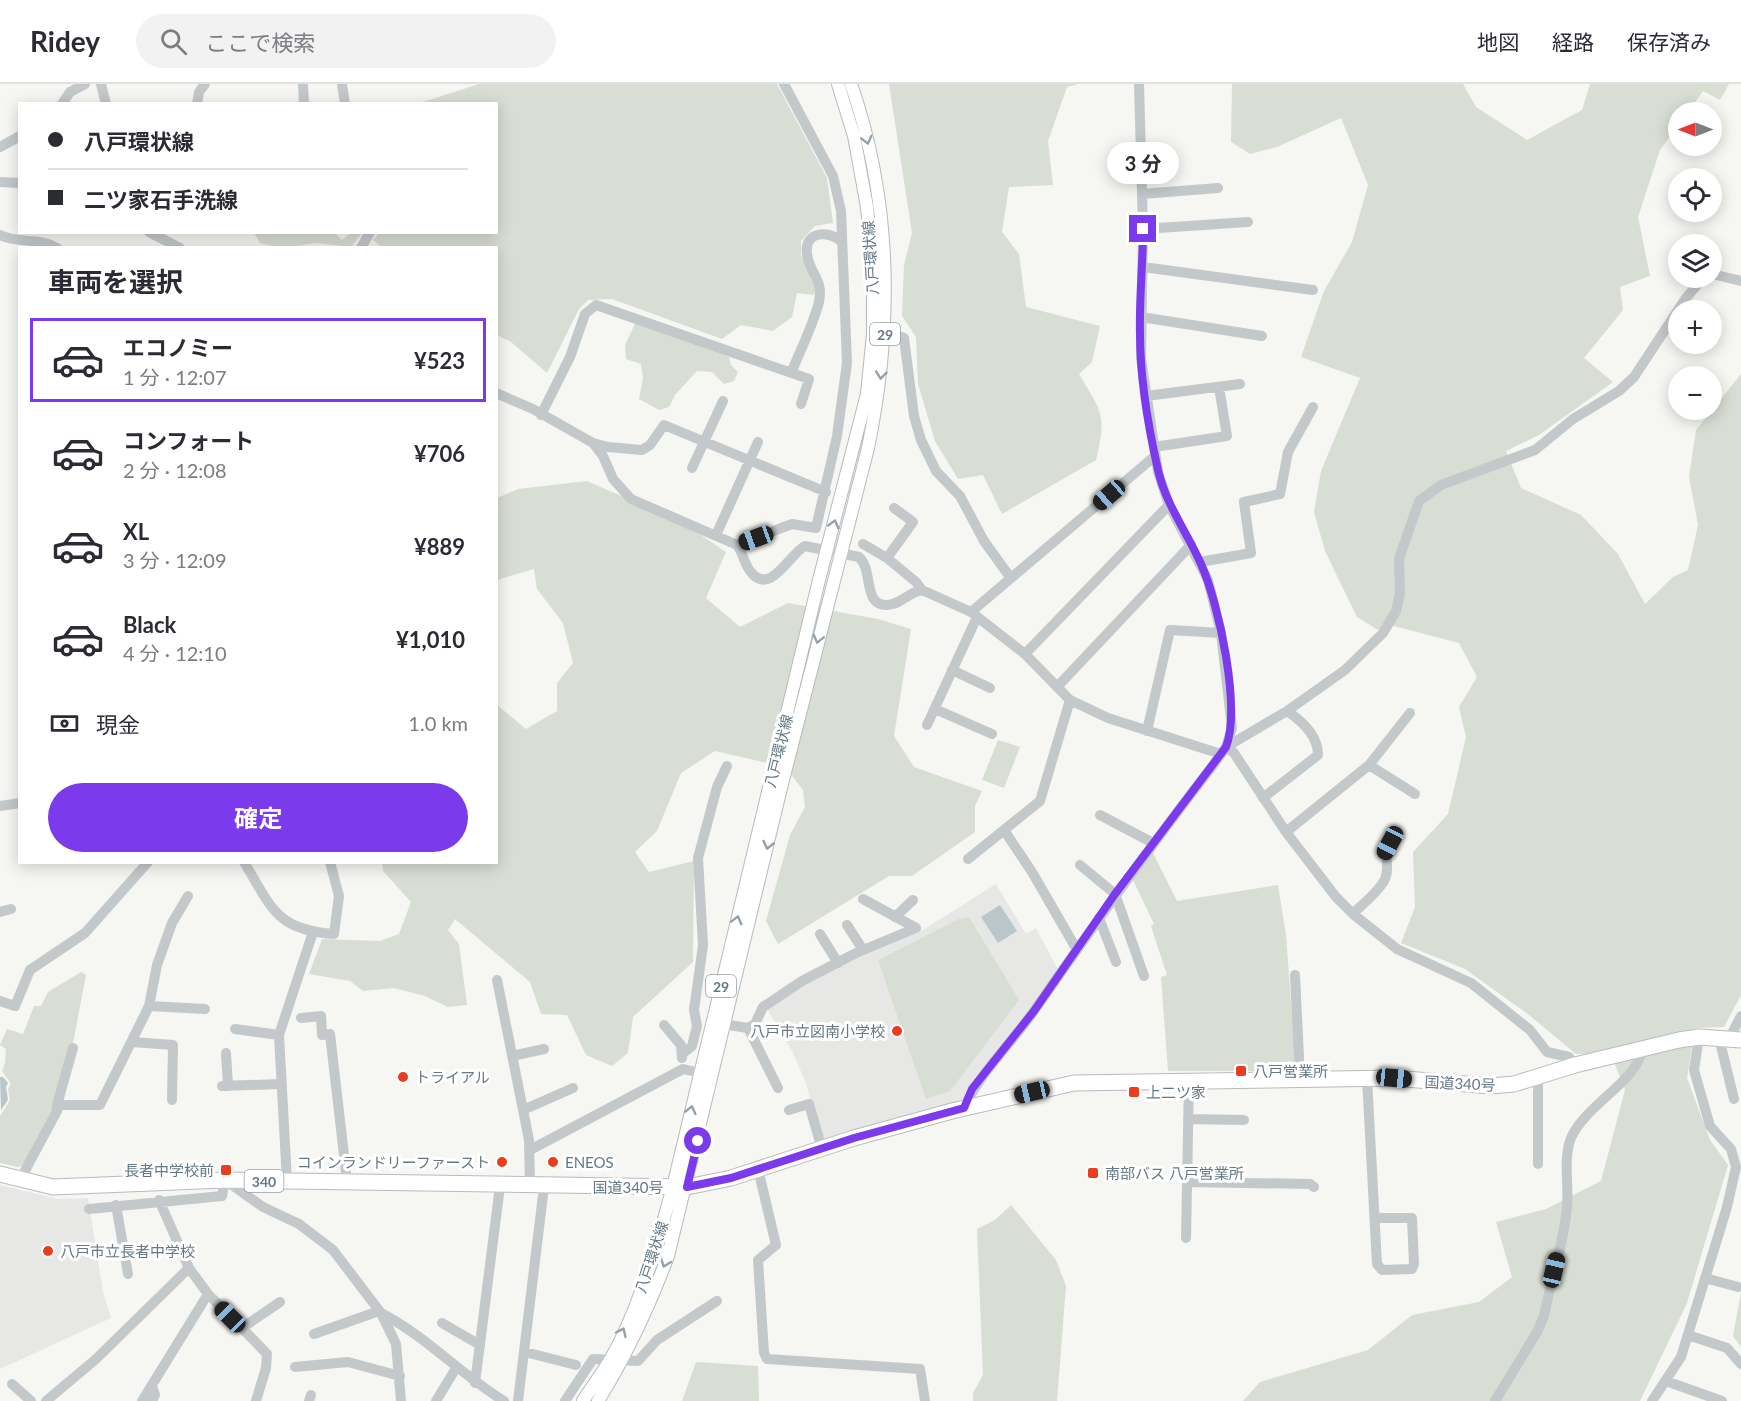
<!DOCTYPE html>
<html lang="ja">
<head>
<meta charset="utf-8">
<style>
  :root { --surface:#fff; --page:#f2f2f3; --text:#2b2b33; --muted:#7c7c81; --line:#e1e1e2; --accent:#7c3aed }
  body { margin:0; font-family:Lato,"Noto Sans JP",sans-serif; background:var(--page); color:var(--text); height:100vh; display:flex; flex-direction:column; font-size:22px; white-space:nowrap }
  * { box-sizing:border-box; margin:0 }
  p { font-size:20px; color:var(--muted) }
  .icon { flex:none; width:33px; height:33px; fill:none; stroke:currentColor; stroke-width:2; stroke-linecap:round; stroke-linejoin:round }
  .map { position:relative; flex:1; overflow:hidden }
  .drawer { position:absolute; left:18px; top:162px; width:480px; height:618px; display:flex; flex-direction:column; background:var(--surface); border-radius:0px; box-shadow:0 3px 15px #0003 }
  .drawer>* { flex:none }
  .banner { position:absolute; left:18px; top:18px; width:480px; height:132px; border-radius:0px; box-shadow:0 3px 15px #0003; display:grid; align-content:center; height:132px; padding:0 30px; background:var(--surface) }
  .needle { width:39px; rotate:270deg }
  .buttons { position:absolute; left:1668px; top:18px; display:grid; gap:12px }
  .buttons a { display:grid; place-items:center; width:54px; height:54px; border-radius:50%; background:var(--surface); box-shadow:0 3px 15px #0003; font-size:30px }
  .end { position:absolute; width:27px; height:27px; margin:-14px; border:8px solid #7c3aed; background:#fff; box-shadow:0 0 0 3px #fff }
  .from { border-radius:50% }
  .bubble { position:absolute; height:42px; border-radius:21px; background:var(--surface); box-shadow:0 3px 15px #0003; font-size:20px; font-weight:700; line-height:42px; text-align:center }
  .car { position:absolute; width:18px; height:36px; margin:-18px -9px; border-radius:8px; box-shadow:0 0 4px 2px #0007; background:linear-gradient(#222 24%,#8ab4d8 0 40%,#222 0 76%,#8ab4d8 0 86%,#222 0) }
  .banner b { display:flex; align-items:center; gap:21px; height:57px; font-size:22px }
  .banner b+b { border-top:2px solid var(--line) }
  .banner i { width:15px; height:15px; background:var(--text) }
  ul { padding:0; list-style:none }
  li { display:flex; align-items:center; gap:18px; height:84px; margin:0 12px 9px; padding:0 18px; border:3px solid transparent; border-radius:0px }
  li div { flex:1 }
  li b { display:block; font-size:22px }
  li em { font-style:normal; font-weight:700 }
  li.on { border-color:var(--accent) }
  li>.icon { width:54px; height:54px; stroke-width:1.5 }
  h2 { padding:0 30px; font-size:27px; line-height:72px }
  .pay { display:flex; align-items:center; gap:15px; height:66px; padding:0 30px; font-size:22px }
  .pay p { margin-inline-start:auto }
  .primary-button { display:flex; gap:12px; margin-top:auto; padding:12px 30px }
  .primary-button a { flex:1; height:69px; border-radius:36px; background:var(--accent); color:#fff; font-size:24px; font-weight:700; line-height:69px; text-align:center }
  header { display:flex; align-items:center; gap:36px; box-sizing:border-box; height:84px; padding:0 30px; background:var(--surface); border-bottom:2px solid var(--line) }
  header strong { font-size:28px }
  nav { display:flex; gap:33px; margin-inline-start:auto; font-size:21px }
  .search { width:420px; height:54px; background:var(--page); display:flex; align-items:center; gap:15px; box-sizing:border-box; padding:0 21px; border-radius:33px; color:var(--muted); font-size:22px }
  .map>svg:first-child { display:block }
</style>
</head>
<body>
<header>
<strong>Ridey</strong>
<div class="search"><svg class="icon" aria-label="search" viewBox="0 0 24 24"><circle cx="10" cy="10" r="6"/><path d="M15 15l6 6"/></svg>ここで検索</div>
<nav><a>地図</a><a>経路</a><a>保存済み</a></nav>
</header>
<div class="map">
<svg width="1741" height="1317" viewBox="0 0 1741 1317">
  <rect width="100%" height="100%" fill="#f6f6f2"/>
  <path fill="#e7e7e6" d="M996 800 1026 850 1036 844 1058 886 960 1018 821 1058 806 999 792 967 767 925 826 887 904 852 923 846Z
    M0 1101 58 1115 88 1114 103 1208 111 1234 0 1285Z"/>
  <path fill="#d8ded3" d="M479 0H777L827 94 833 139 815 142 801 157V171L817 201 814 211 797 209 792 233 773 247 741 241 722 255 612 215 588 216 579 225 547 289 511 258 497 251 496 164 381 163 373 156 379 149 496 148V20L420 19Z
    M889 0H1078L1067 3 1048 57 1053 101 1009 103 1002 148 1019 170 1026 223 1100 242 1092 278 1079 290C1102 329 1107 330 1096 376L1002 430 983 391 958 395 935 357 918 300 916 253 902 232 904 181 912 149Z
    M1232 0H1463L1476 23 1527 56 1582 26 1590 0H1729L1720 16 1703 7 1688 28H1678V41L1660 66 1638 133 1650 192 1620 203 1623 226 1584 274 1613 298 1539 351 1506 367 1521 404 1581 431 1618 470 1645 520 1673 493 1688 486 1698 441 1689 393 1696 346 1741 290V911L1724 943 1695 944 1687 994 1710 1056 1728 1081 1687 1219 1640 1317H1243L1260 1298 1368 1266 1412 1231 1479 1218 1512 1193 1496 1138 1546 1125 1601 1097 1625 1006 1611 970H1576L1529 931 1465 885 1401 859 1415 823 1413 768 1448 730 1466 653 1459 623 1477 593 1459 559 1394 542 1378 546 1357 533 1325 467 1314 428 1321 387 1360 294 1301 273 1324 207 1352 158 1368 101 1341 34 1277 63 1250 70 1231 58Z
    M254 149H335L342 156 351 149H362L351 163 317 159 280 164 260 159Z
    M636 238 678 252 729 273 731 281 738 288 734 297 724 300 712 288 697 287 675 311 669 323 659 326 639 315 643 294 641 280 626 275 625 261Z
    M587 397 683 439 726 468 706 514 740 543 788 519 878 535 911 545 894 652 914 683 982 707 975 722V748L912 792H889L778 860 766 837 790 751 805 723 803 706 785 683 715 667 681 689 657 747 635 768 649 788 694 777 693 878 633 933 628 969 612 982 586 971 567 931 541 930 530 898 455 835 448 846 459 860 467 921 448 923 425 912 394 904 363 907 350 897 309 890 322 855 380 857 399 850 411 818 383 787 382 779 496 778 497 621 526 645 557 627V599L573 579 563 539 537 505 534 485 497 496V414L518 405Z
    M998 656 1020 663 1004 704 982 696Z
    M1152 767 1177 817 1278 801 1286 851 1296 987H1168L1161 893 1167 891 1151 842 1154 840 1132 794Z
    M969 833 1019 916 950 1007 926 1015 878 876 959 835Z
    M81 888 86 891 74 954 52 1027 24 1081 18 1083 0 1079V1032L10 1016 8 1005 11 1000 2 987 5 979 6 965 0 961 7 945 23 950 34 922H41L48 908Z
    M1011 1121 1056 1176 1066 1202 1057 1317H973V1309L983 1291 977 1145 995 1136Z
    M1741 1208V1263L1733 1252Z
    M696 1278 758 1282 759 1317H682Z"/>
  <path fill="#bac7ca" d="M1000 821 1017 847 998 859 981 833Z
    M0 993H3L8 999 6 1003 8 1016 1 1026Z"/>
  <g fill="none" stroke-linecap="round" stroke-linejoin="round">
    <defs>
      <path id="major" d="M583 1317C591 1304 601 1291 609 1278 640 1225 656 1162 673 1103L819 496 867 310 873 250V191L867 123 854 52 838 0
        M598 1317C627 1270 649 1223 668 1172L781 704 868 364C893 242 892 118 851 0"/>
      <path id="highway" d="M0 1090 53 1103 225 1096 687 1103 731 1094 854 1054 952 1027 1074 999 1394 994 1490 1002 1514 1000 1575 981 1679 956 1699 953 1741 956"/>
    </defs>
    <use href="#major" stroke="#b6bbbe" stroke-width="14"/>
    <use href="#highway" stroke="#b8bbbe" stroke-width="17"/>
    <path stroke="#c3c8ca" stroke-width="10" d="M101 0 106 20
      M303 0 304 20
      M342 0 345 20
      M62 20 70 8 85 0
      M197 20 199 8 205 0
      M0 63 20 52
      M0 98 20 99
      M1142 110 1218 104
      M1143 145 1248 138
      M149 148 180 164
      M0 151C18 160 39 153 57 164
      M361 164 370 148
      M1143 183 1313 206
      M1712 190 1741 197
      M1141 233 1262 252
      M885 247 904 254 914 332 921 356 936 387 960 412 984 457 1010 493
      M792 287C801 265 813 241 819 218 824 195 809 189 807 170 804 147 828 146 841 157
      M496 309 533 325 593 359 608 363 642 366 650 361 664 341 826 408
      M1146 312 1240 300
      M541 331 570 273 585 230 596 221 809 295 801 320
      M593 359 603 372 613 395 631 415 737 461C743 469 744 479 750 487 770 514 790 469 805 462L859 473C874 487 862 521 887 521 900 521 909 508 922 506
      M1154 363 1227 352 1219 303
      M692 384 723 317
      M716 451 758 358
      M863 460 887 474 916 498 922 506 971 528 1025 570 1070 616 1108 634 1221 670
      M737 461 792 440 816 444 837 352 847 279 841 127 833 92 784 0
      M887 474 913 438 894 424
      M1200 478 1251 469 1244 418 1280 410 1288 368 1313 323
      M971 528 1155 372
      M1025 570 1169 421
      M952 586 990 604
      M1057 603 1191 461
      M1070 616 1040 717 1004 746 1032 788 1077 866
      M935 625 992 650
      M927 641 977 533
      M1147 647 1170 546 1221 549
      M1369 681 1415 710
      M1263 714 1318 671C1318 651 1302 637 1287 627
      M0 722 20 719
      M1100 731 1153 759
      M1286 748 1369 681 1410 629
      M968 775 1004 746
      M244 778C272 824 276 846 334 850L339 812 330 778
      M1080 781 1115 810 1144 892
      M0 828 11 825
      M1353 830C1362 820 1379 808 1385 795 1391 782 1382 773 1390 759
      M895 833 913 816
      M1099 834 1116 878
      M847 841 863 866
      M820 850 838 879
      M1295 891 1300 994
      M497 896 529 1056 530 1103
      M0 917 15 922 30 886 85 849 148 778
      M149 922 205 925
      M301 934 321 932 322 951 330 950 347 1097
      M716 939 748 944 755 940 763 923 802 897 856 869 916 844 863 815
      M664 941 681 961 682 974
      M748 944 778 1004
      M235 945 279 951
      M1719 954 1734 1015
      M1729 955 1741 932
      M132 958 173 961 172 1016
      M226 969 228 1002
      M682 970 692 962 697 942 694 926 703 861 698 774 717 703 727 682
      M512 972 544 965
      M1575 981 1569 973 1547 968 1530 946 1471 899 1397 865 1353 830 1336 813 1286 748 1234 669 1226 663 1287 627 1345 586 1383 549 1396 527 1400 509 1399 475 1419 417 1441 401 1535 366 1573 335 1619 307 1634 293 1686 214 1703 194
      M1367 994 1377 1180 1382 1186 1412 1185 1414 1180 1412 1134H1375
      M1538 994V1080
      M222 1002 280 1000
      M57 1021 73 964
      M964 1024C981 987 1013 958 1036 924 1094 841 1152 760 1214 680L1226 663 1232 644 1221 549 1208 496 1169 421 1158 388 1141 274 1143 145 1139 0
      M523 1026 573 1004
      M789 1026 809 1020 822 1065
      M1188 1035 1244 1036
      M530 1066 683 985 700 989
      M758 1085 776 1161 758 1176 764 1269 767 1275 920 1285 925 1317
      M20 1096 57 1027V1021H100L149 922 157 881 172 839 188 812
      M287 1097 279 951 313 848
      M1187 1098 1310 1100 1314 1103
      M159 1116 189 1184
      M116 1121 128 1190
      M89 1125 222 1112 225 1096 263 1123 299 1140 333 1166 381 1229 396 1260 401 1317
      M1186 1154 1189 995
      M1705 1194 1738 1203
      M381 1229C426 1252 461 1291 504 1317
      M442 1239 480 1261
      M242 1244 267 1270 266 1284 256 1317
      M314 1250 379 1227
      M1688 1251 1727 1264 1741 1280
      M525 1268 576 1281
      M295 1283 348 1278 400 1292
      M1666 1297 1722 1317
      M475 1299 500 1102
      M12 1300 31 1317
      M46 1317 96 1275 189 1184 208 1210 242 1244 280 1218
      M142 1317 208 1210
      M152 1317 155 1311 152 1302
      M309 1317 311 1311
      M436 1317 456 1284
      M518 1317 544 1103
      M565 1317 593 1275 638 1277 657 1256 717 1217
      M1495 1317 1537 1248 1544 1232C1551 1196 1564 1159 1567 1123 1569 1101 1563 1074 1571 1054 1585 1021 1638 997 1642 965
      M1652 1317 1681 1273 1727 1123 1736 1083 1731 1065 1710 1042 1694 986 1699 953"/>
    <use href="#major" stroke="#fff" stroke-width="12"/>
    <use href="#highway" stroke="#fff" stroke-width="15"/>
  </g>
  <defs><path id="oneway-chevron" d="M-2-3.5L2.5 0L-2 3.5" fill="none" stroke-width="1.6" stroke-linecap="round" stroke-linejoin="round" transform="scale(1.5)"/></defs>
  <g stroke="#92a1aa">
    <use href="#oneway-chevron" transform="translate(867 56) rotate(76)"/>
    <use href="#oneway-chevron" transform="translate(881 291) rotate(96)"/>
    <use href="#oneway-chevron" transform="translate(834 440) rotate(-75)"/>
    <use href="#oneway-chevron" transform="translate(818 555) rotate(104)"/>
    <use href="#oneway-chevron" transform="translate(768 761) rotate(103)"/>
    <use href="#oneway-chevron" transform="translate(737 836) rotate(-76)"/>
    <use href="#oneway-chevron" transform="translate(691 1026) rotate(-77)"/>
    <use href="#oneway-chevron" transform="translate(665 1179) rotate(110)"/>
    <use href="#oneway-chevron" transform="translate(622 1248) rotate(-65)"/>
  </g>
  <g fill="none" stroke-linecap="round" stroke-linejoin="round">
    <path stroke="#7c3aed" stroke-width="8" d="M698 1057 687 1103 731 1094 854 1054 964 1024 972 1005 1034 927 1115 810 1226 663C1241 623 1219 520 1201 480 1187 448 1166 421 1158 386 1148 342 1140 294 1140 250 1139 215 1143 180 1143 145"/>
  </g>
  <g fill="#ea3d1f" stroke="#fff" stroke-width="2">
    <circle cx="897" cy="947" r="6"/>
    <rect x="1235" y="981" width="12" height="12" rx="3"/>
    <circle cx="403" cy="993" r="6"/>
    <rect x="1128" y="1002" width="12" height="12" rx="3"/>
    <circle cx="502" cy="1078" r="6"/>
    <circle cx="553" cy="1078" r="6"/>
    <rect x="220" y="1080" width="12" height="12" rx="3"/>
    <rect x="1087" y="1083" width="12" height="12" rx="3"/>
    <circle cx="48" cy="1167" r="6"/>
  </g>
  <g text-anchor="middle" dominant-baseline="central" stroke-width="6" stroke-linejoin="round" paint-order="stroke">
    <g fill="#fff" stroke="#92a1aa" stroke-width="1.5">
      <rect x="870" y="239" width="30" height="22" rx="4.5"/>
      <rect x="706" y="891" width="30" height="22" rx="4.5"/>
      <rect x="244.5" y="1086" width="39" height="22" rx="4.5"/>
    </g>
    <g font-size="14" font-weight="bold" fill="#647985">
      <text x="885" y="250">29</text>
      <text x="721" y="902">29</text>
      <text x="264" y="1097">340</text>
    </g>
    <g font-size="15" fill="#647985" stroke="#fff">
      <text transform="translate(870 174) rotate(-94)">八戸環状線</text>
      <text transform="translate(778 667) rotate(-76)">八戸環状線</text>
      <text transform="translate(1460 999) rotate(3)">国道340号</text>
      <text x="628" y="1103">国道340号</text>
      <text transform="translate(651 1173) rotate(-72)">八戸環状線</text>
    </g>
    <g font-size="15" fill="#647985" stroke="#fff" text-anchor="start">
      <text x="885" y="947" text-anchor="end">八戸市立図南小学校</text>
      <text x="1253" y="987">八戸営業所</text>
      <text x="415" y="993">トライアル</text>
      <text x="1146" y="1008">上二ツ家</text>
      <text x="490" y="1078" text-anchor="end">コインランドリーファースト</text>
      <text x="565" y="1078">ENEOS</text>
      <text x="214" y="1086" text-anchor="end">長者中学校前</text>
      <text x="1105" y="1089">南部バス 八戸営業所</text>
      <text x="60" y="1167">八戸市立長者中学校</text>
    </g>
  </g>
</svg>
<div class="buttons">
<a><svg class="needle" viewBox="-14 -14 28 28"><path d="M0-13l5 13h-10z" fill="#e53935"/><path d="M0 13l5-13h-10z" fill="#7c7c81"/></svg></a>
<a><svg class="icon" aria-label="locate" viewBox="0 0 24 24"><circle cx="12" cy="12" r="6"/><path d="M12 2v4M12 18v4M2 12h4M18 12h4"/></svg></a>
<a><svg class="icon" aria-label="layers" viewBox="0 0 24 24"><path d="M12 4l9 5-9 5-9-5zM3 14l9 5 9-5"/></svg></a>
<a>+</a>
<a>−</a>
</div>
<i class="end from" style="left:698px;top:1057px"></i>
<i class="end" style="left:1143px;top:145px"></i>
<div class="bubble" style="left:1107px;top:58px;width:72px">3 分</div>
<i class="car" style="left:1109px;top:411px;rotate:229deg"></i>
<i class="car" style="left:756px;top:454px;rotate:250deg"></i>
<i class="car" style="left:1390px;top:759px;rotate:208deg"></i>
<i class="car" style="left:1394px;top:994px;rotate:96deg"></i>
<i class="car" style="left:1032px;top:1008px;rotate:257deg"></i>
<i class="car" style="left:1554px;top:1186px;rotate:13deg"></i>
<i class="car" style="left:230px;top:1233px;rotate:315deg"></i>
<div class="banner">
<b><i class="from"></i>八戸環状線</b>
<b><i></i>二ツ家石手洗線</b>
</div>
<section class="drawer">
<h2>車両を選択</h2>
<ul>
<li class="on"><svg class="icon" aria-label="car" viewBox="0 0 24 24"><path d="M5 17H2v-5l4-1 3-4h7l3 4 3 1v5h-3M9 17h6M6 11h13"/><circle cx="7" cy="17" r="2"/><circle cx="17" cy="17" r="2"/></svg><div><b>エコノミー</b><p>1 分 · 12:07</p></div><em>¥523</em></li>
<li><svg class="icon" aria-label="car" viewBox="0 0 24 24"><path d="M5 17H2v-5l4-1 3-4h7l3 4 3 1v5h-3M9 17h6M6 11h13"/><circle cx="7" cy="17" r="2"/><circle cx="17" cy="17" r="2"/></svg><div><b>コンフォート</b><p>2 分 · 12:08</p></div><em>¥706</em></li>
<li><svg class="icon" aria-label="car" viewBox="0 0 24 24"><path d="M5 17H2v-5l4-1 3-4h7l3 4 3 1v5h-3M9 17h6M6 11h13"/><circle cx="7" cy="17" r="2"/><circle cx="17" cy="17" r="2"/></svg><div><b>XL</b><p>3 分 · 12:09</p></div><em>¥889</em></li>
<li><svg class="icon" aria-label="car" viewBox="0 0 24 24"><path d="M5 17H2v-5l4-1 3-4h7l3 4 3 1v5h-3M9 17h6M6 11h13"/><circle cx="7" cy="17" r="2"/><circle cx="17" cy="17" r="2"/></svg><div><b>Black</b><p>4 分 · 12:10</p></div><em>¥1,010</em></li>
</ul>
<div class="pay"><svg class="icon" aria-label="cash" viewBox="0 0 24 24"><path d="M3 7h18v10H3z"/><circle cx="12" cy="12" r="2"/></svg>現金<p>1.0 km</p></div>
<div class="primary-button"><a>確定</a></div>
</section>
</div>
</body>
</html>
